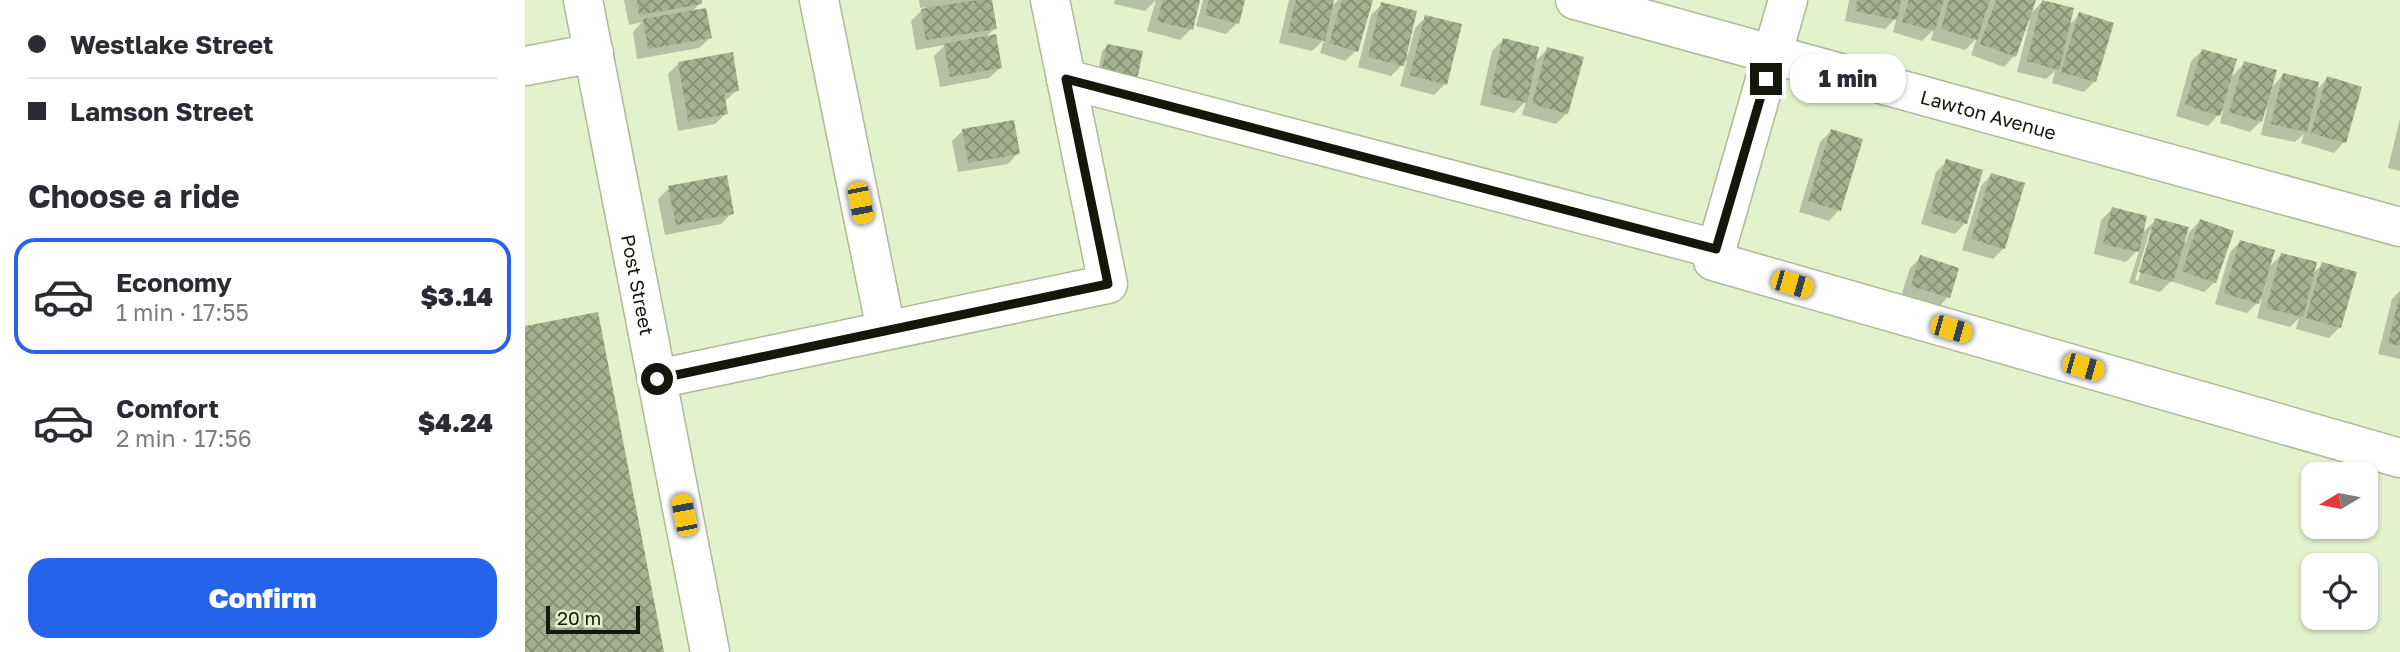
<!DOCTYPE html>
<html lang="en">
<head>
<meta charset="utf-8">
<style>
  :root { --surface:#fff; --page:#f2f2f3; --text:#2b2b33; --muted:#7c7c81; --line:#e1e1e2; --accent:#2563eb }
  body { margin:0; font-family:"Golos Text",sans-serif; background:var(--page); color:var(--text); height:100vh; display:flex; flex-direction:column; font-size:26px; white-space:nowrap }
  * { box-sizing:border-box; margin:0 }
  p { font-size:23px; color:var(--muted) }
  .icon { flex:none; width:38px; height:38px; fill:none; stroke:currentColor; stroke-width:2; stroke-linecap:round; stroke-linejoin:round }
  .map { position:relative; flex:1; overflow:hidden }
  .sheet { display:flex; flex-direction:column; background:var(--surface); width:525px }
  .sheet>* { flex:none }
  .top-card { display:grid; align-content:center; height:154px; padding:0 28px; background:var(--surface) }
  .needle { width:46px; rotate:260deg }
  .tools { position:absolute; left:1776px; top:462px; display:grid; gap:14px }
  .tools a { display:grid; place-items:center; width:77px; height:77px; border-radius:14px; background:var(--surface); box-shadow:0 2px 5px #0004; font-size:35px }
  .scale { position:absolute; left:21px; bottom:18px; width:94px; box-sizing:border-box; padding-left:7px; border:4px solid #14180c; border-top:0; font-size:19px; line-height:24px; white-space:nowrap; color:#14180c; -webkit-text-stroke:5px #e4f1cd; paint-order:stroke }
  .end { position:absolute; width:32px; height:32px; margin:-16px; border:9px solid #14180c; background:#fff; box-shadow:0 0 0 4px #fff }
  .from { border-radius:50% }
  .bubble { position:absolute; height:49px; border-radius:21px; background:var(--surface); box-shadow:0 2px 5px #0004; font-size:23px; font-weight:800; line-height:49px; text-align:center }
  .car { position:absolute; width:21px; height:42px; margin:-21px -10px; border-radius:9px; box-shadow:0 0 5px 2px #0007; background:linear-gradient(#f5c518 24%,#345 0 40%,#f5c518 0 76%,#345 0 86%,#f5c518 0) }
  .top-card b { display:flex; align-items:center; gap:24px; height:66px; font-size:26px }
  .top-card b+b { border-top:2px solid var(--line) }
  .top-card i { width:18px; height:18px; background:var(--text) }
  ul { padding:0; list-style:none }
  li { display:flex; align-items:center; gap:21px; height:116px; margin:0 14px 10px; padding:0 14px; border:4px solid transparent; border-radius:21px }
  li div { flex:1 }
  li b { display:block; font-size:26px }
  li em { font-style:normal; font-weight:800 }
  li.selected { border-color:var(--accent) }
  li>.icon { width:63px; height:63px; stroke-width:1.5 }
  h2 { padding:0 28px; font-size:32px; line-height:84px }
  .action { display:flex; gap:14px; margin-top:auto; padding:14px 28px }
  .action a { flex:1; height:80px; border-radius:21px; background:var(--accent); color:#fff; font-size:28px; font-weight:800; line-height:80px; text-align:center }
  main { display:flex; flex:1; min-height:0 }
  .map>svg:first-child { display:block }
</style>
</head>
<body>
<main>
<section class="sheet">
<div class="top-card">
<b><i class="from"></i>Westlake Street</b>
<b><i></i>Lamson Street</b>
</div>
<h2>Choose a ride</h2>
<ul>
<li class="selected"><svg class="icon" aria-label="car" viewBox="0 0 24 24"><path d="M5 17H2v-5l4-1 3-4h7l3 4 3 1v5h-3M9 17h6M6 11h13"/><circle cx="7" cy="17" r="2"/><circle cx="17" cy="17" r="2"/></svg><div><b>Economy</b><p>1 min · 17:55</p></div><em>$3.14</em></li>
<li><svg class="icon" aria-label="car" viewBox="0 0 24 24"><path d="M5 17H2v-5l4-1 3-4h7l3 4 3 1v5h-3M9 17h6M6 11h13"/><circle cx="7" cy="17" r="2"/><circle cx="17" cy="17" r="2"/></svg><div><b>Comfort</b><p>2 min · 17:56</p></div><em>$4.24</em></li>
</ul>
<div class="action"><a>Confirm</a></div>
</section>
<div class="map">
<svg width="1875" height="652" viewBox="0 0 1875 652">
  <defs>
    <pattern id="building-cross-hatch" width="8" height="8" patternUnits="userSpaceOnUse" patternTransform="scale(1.75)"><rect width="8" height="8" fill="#a4b08f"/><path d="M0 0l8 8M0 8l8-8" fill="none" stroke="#848e73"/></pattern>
  </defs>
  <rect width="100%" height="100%" fill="#e4f1cd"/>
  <path fill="#0003" fill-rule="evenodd" d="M99 0H175V3L166 13 185 38 174 48 112 59 108 32 117 22 104 25Z
    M394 0H447L444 3 465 0 470 28 460 38 475 68 464 78 415 87 409 56 420 45 391 50 386 21 400 7 395 8Z
    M590 0H673L666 29 655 40 622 31 631 0 620 11 589 4Z
    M678 0H718L712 23 701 34 671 26Z
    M764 0H808L806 7 813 0H843L831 51 820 61 795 53 799 40 787 51 754 43Z
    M1324 0H1509L1503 16 1517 2 1543 26 1555 14 1569 82 1559 92 1527 83 1530 71 1521 79 1492 72 1505 20 1502 19 1489 56 1479 67 1446 55 1452 38 1440 50 1406 40 1409 29 1397 41 1368 32 1372 17 1360 29 1320 21Z
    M857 4 880 54 883 55 890 28 901 17 920 84 909 95 875 86 882 60 866 76 833 67 846 15Z
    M978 40 1009 62 1023 49 1042 113 1031 124 997 115 1001 101 989 113 955 105 967 51Z
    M582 46 616 53 572 77 577 51Z
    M1677 51 1705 78 1720 63 1745 89 1758 75 1790 91 1803 78 1819 142 1809 153 1776 143 1779 134 1770 142 1736 135 1742 108 1740 107 1736 121 1725 132 1695 123 1698 110 1683 126 1651 116 1666 61Z
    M153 64 212 90 199 102 201 113 190 124 153 131 143 74Z
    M1875 119V171L1863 168Z
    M438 130 493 153 483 164 433 172 427 141Z
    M1306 131 1314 210 1304 221 1274 212 1295 142Z
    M1422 161 1440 223 1430 234 1396 224 1411 172Z
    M1466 175 1479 248 1468 259 1437 250 1456 186Z
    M144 188 207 213 196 224 140 235 133 199Z
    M1587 209 1616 234 1631 220 1661 242 1664 232 1675 221 1690 282 1679 292 1646 281 1635 292 1604 283 1615 248 1601 262 1569 254 1576 220ZM1625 230H1628L1613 281 1610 280Z
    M1716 241 1743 268 1756 255 1787 274 1798 264 1814 328 1804 338 1771 329 1774 318 1765 327 1732 318 1737 298 1722 313 1690 304 1705 252Z
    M1396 257 1423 297 1413 308 1376 296 1385 268Z
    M1875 291V359L1853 354 1867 299Z"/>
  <path fill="url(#building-cross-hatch)" d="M112 0H177V4L114 15Z
    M451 0H467L472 29 401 40 396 9Z
    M638 0H675L668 30 632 21Z
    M684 0H720L714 24 680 15Z
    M771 0H809L800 41 763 32Z
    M817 0H848L833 52 804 43Z
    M1332 0H1376L1372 20 1330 11Z
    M1384 0H1419L1410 31 1377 22Z
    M1424 0H1465L1452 40 1416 29Z
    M1471 0H1511L1491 57 1455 44Z
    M1517 0 1549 8 1534 70 1502 61Z
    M856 2 892 11 879 66 843 57Z
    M181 8 187 38 123 49 118 19Z
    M1554 12 1589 23 1571 82 1536 72Z
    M900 15 937 24 922 85 885 75Z
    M471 34 477 68 425 77 419 44Z
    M978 38 1014 47 1002 103 965 94Z
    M582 44 618 51 612 80 576 73Z
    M1022 47 1059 57 1043 114 1007 104Z
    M1677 49 1712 59 1695 116 1660 105Z
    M208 52 214 91 199 93 203 114 163 121 153 62Z
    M1719 61 1752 70 1737 122 1704 112Z
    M1758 73 1794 82 1782 132 1746 124Z
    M1802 76 1837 87 1821 143 1786 133Z
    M489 120 495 154 443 163 437 129Z
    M1306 129 1338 139 1316 211 1283 201Z
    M1421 159 1458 170 1442 224 1405 213Z
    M1466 173 1500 183 1480 249 1446 239Z
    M202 175 209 214 151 225 143 186Z
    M1587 207 1622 216 1614 252 1578 244Z
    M1630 218 1664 227 1648 282 1614 272Z
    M1675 219 1709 231 1691 283 1657 271Z
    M1715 240 1750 250 1734 304 1699 293Z
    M1756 253 1792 262 1778 317 1741 308Z
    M1395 255 1434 268 1425 298 1386 286Z
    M1797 262 1832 272 1816 328 1781 318Z
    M1874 298H1875V346L1863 343Z
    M73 312 139 652H0V326Z"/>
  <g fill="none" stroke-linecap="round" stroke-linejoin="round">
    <defs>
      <g id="minor">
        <path id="s1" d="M58 0 185 652"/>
        <path d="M294 0 361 330"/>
        <path id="s2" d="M1050 0 1875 227"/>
        <path d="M1263 0 1188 261 1875 458"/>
        <path d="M0 66 69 53"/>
        <path d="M541 79 1191 249"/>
        <path d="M132 379 583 284 525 0"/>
      </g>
    </defs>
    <use href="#minor" stroke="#adb997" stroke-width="41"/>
    <use href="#minor" stroke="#fff" stroke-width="38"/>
  </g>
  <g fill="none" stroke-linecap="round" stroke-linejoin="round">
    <path stroke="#14180c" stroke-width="9" d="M132 379 583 284 541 79 1191 249 1241 79"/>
  </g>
  <g text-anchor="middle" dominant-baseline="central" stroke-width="5" stroke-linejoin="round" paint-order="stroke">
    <g font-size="19" fill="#14180c" stroke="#e4f1cd">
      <text stroke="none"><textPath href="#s2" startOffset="429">Lawton Avenue</textPath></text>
      <text stroke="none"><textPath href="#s1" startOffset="290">Post Street</textPath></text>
    </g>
  </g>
</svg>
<div class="tools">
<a><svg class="needle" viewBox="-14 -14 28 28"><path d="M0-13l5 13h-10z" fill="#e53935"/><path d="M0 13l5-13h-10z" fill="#7c7c81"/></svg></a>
<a><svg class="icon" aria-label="locate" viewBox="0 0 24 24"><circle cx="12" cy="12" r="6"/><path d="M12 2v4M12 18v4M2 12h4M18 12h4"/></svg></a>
</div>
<div class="scale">20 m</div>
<i class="end from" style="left:132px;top:379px"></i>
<i class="end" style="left:1241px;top:79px"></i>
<div class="bubble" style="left:1265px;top:54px;width:116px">1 min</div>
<i class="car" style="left:335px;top:203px;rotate:169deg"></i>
<i class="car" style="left:1267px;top:284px;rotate:106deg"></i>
<i class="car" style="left:1426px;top:329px;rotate:106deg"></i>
<i class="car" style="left:1558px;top:367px;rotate:106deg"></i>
<i class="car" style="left:159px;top:515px;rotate:349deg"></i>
</div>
</main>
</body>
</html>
